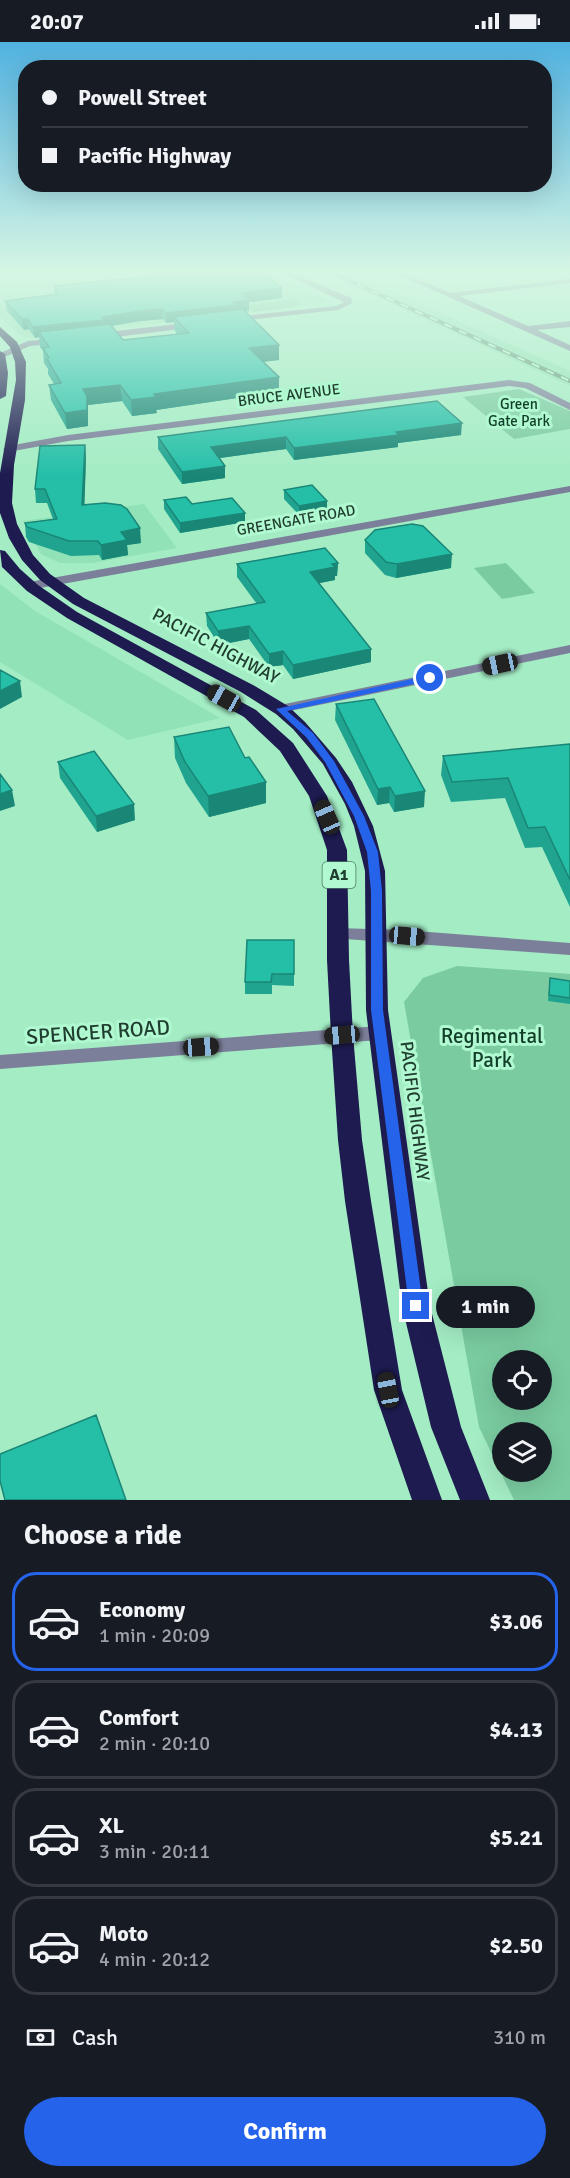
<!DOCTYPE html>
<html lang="en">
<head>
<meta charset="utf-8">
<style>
  :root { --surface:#171b24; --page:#242831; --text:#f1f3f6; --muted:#9ea1a6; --line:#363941; --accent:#2563eb }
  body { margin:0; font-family:Signika,sans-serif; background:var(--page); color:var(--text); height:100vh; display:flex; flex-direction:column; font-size:22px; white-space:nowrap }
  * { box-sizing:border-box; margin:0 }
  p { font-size:20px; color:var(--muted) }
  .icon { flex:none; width:33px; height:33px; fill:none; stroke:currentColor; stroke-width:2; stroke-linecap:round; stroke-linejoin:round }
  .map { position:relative; height:1458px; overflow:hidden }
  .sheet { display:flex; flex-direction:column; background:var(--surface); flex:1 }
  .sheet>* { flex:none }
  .hud { position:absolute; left:18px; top:18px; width:534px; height:132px; border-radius:24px; box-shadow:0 6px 24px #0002; display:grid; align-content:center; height:132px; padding:0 24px; background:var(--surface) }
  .tools { position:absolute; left:492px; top:1308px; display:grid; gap:12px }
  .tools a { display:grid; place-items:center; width:60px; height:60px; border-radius:50%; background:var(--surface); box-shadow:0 6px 24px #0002; font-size:30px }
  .end { position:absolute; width:27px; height:27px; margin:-14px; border:8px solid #2563eb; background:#fff; box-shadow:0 0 0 3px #fff }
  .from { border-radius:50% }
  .bubble { position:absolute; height:42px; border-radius:21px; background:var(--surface); box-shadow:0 6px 24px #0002; font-size:20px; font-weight:700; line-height:42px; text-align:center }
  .car { position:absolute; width:18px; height:36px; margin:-18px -9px; border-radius:8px; box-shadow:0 0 4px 2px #0007; background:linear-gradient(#222 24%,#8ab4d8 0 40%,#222 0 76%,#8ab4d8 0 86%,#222 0) }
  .hud b { display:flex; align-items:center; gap:21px; height:57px; font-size:22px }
  .hud b+b { border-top:2px solid var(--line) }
  .hud i { width:15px; height:15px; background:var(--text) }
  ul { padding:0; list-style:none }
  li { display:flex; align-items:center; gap:18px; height:99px; margin:0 12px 9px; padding:0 12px; border:3px solid var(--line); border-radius:24px }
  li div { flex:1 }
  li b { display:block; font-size:22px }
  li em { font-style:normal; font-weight:700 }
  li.active { border-color:var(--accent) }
  li>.icon { width:54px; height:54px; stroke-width:1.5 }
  h2 { padding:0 24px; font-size:27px; line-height:72px }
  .pay { display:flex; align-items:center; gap:15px; height:66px; padding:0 24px; font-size:22px }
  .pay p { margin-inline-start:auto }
  .cta { display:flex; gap:12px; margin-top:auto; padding:12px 24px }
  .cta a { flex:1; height:69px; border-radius:36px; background:var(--accent); color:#fff; font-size:24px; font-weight:700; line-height:69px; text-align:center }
  .status { display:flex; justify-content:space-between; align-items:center; height:42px; padding:0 30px; background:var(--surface); direction:ltr }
  .status svg { height:16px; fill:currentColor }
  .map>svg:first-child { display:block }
</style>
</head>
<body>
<div class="status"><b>20:07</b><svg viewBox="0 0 49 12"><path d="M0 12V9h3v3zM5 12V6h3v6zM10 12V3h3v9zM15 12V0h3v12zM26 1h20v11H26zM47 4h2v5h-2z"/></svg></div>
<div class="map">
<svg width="570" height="1458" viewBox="0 0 570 1458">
  <rect width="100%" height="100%" fill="#a3ecc4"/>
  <path fill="#91e2b6" d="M0 229H267L328 258 323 262 29 296 21 294 0 275Z
    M320 229H346L570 329V344Z
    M144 462 177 506 92 521H60L41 512 23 479Z
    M0 542 35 569 220 676 128 698 0 620Z"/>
  <path fill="#7acba0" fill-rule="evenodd" d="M295 257 300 262 295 265 254 270 247 263Z
    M519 347 570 369V387L514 397 463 355Z
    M506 521 535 551 502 557 474 526Z
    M457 924 570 932V1458H514L479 1385 404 960 423 936ZM502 1318H542V1358H502ZM502 1390H542V1430H502Z"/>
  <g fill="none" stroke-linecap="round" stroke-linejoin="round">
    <path fill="#7c7f9a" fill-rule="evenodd" d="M278 229H288L351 256 352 261 338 268 230 280V276L233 275 336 264 344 260Z
      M390 229H400L450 251 570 237V241L459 254 528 284 570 279V285L537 288 570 303V309Z
      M194 280 198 283 197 285 99 297 95 294 99 291Z
      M60 296 63 297V301L30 304 0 317V311L28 299Z
      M509 338 530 341 570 361V368L525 346 509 344 68 399 8 410 3 407 8 404 68 393Z
      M570 444V450L29 548 23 544 29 540Z
      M570 603V611L280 671 273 667 280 663Z
      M337 886 403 888 570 901V913L331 896 328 892 331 888Z
      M379 984 386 986 388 991 386 996 379 998 0 1027V1013Z"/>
    <path fill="#1d1b4f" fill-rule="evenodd" d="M0 285 17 300 26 320 25 358 14 423 12 461 17 482 33 513 50 532 84 556 253 643 288 664 305 680 336 716 352 740 373 784 385 829 388 968 430 1264 461 1385 490 1458H460L431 1385 402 1264 366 968 365 829 354 784 345 762 323 722 293 687 276 672 241 650 73 562 40 538 22 518 9 496 0 471V431L16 338 15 320 10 305 0 294Z
      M0 309 5 312 8 331 6 354 0 357Z
      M0 508 5 509 20 527 38 543 77 570 256 668 293 701 327 754 347 808 349 918 353 993 362 1098 371 1159 402 1348 442 1458H412L374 1348 345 1159 338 1098 331 993 327 918V808L309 754 280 709 244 675 67 576 27 549 2 525Z"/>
    <defs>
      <path id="rail" d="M328 229 570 339"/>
    </defs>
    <use href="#rail" stroke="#609478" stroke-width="4"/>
    <use href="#rail" stroke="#b0f9d1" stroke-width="2" stroke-dasharray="8" stroke-linecap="butt"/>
  </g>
  <path fill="#20a490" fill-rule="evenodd" d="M180 229H262L282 246V256L249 260V269H245L279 303V318L263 320 279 350 156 368 157 371 132 374 122 359 88 363V384L67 387 51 358 49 343 54 342 48 332V327L44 321 43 309 40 305 39 295 35 296 29 287 24 288 7 269 5 259 55 252 54 244 188 230ZM163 277 166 281 174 280 175 289 177 292 123 298 112 284 140 279Z
    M461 393 398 401V405L294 418 286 407 220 416 225 424V436L182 442 158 407V395Z
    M85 403 86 416 84 463 141 501 127 503 128 513 102 518 99 513 71 514 29 500 26 495 25 481 53 477 47 461H36L35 447Z
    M284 448 327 468 299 473 284 457Z
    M164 458 192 462 245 480 180 491 164 467Z
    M365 498 451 526 396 536 385 533 365 511Z
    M338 521 337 534H335V538L319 541 371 620 293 637 283 623 269 625 249 597 219 603 207 584 206 571 257 562 237 535V522Z
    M336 662 424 765 394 770 389 761 377 763 335 678Z
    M174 695 245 716 266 740V761L209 775 186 741 175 716Z
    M570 702V865L542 805 525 806 505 756 451 760 441 733 443 714Z
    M58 720 135 778 97 790 60 736Z
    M294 898V944L272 943V952H245V940Z
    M550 936 570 939V962L548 959Z"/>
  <path fill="#1a8676" d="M282 246V256L249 260V269L174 275V280L166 281V271L233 260 241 251Z
    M162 267 163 277 140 279 104 285 39 290V295L35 296 33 285 140 269Z
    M22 277H28L29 287 24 288Z
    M279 303V318L250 321 249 306Z
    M279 335V350L156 368 157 371 132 374 131 358 154 352Z
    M120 343 122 359 88 363V384L67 387 65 371 83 347Z
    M462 381 461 393 398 401V405L294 418V406L396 390Z
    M286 395V407L212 417 211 405Z
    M85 403 86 416 84 477 82 463Z
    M225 424V436L182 442V430Z
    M327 459V468L299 473V464Z
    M245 471V480L180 491V481Z
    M140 486 141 501 127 503 128 513 102 518 101 503 121 490Z
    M452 512 451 526 396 536 397 522Z
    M338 521 337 534H335V538L310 543V530L332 522Z
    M249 584V597L219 603 218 589Z
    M371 607V620L293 637V623Z
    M283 609V623L269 625V612Z
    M20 639 22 655 0 667V649Z
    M266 740V761L209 775 208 754Z
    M390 745 389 761 377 763 378 747Z
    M12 748 15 764 0 769V752Z
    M425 749 424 765 394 770 395 754Z
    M134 762 135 778 97 790 96 774Z"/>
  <path fill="#25bfa8" stroke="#1a8676" stroke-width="1.5" d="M200 229H262L282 246 241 251 249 258 233 260 236 263 166 271 162 267 140 269 102 275 104 278 33 285 28 277H22L5 259 59 252 54 244Z
    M243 267 279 303 249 306 279 335 154 352 156 355 131 358 120 343 83 347 87 354V368L65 371 49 343 61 341 47 317 49 316 43 306 49 305 39 290 110 282 123 298 189 291 174 275Z
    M437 359 462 381 396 390 399 393 294 406 286 395 211 405 225 424 182 430 158 395Z
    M85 403 82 463 105 461 121 463 127 467 140 486 121 490 127 498 101 503 98 499H69L27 485 25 481 57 477 45 447H35L40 404Z
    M312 443 327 459 299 464 284 448Z
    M186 455 192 462 232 456 245 471 180 481 164 458Z
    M412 482 423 484 452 512 397 522 386 520 365 498 375 488Z
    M325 506 338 521 332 522 335 525 310 530 371 607 293 623 283 609 269 612 249 584 218 589 206 571 265 560 237 522Z
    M0 628 20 639 0 649Z
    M374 657 425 749 395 754 390 745 378 747 336 662Z
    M229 685 245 716 249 715 266 740 208 754 185 720 174 695Z
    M570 702V838L545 785 528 786 508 736 452 740 443 714Z
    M94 709 134 762 96 774 58 720Z
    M0 732 12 748 0 752Z
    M247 898H294V932H272L271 940H245Z
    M550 936 570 939V956L549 953Z
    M96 1373 126 1458H5L0 1439V1412Z"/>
  <linearGradient id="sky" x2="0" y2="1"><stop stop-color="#51b2e0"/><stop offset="0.53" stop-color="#d6f6e4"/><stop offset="1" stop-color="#d6f6e4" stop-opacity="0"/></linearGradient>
  <rect width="570" height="433" fill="url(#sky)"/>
  <path fill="#2563eb" d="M430 633 433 634V638L287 669 313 691 334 719 364 774 378 810 382 849 383 968 423 1264 421 1268 416 1270 411 1268 409 1264 371 968V849L367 810 354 774 325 720 306 695 276 667Z"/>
  <g text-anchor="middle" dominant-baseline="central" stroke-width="6" stroke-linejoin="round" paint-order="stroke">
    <g font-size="15" fill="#203e2f" stroke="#b0f9d1">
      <text transform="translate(289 353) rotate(-7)">BRUCE AVENUE</text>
      <text transform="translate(296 478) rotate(-10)">GREENGATE ROAD</text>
    </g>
    <g font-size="15" fill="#113e29" stroke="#b0f9d1">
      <text x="519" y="362">Green<tspan x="519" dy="17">Gate Park</tspan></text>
    </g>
    <rect fill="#b0f9d1" stroke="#4b7660" stroke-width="1.5" x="322.5" y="820" width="33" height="26" rx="4.5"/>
    <g font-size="16" font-weight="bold" fill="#203e2f">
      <text x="339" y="833">A1</text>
    </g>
    <g font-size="18" fill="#203e2f" stroke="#b0f9d1">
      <text transform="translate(216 604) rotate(28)">PACIFIC HIGHWAY</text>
      <text transform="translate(415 1069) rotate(83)">PACIFIC HIGHWAY</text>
    </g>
    <g font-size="21" fill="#203e2f" stroke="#b0f9d1">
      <text transform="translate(98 990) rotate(-4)">SPENCER ROAD</text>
    </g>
    <g font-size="21" fill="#113e29" stroke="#b0f9d1">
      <text x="492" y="994">Regimental<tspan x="492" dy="24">Park</tspan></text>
    </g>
  </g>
</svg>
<div class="tools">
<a><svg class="icon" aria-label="locate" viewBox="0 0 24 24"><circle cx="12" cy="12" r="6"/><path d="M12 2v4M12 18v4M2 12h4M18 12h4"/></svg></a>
<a><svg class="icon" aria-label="layers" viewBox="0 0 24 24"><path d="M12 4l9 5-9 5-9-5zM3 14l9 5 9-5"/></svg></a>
</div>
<i class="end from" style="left:430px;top:636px"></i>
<i class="end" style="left:416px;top:1264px"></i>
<div class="bubble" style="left:436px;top:1244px;width:99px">1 min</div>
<i class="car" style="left:500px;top:622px;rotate:258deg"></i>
<i class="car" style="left:224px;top:656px;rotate:299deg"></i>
<i class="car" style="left:327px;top:775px;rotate:336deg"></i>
<i class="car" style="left:407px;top:894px;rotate:95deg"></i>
<i class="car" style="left:342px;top:993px;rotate:265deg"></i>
<i class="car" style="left:201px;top:1005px;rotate:86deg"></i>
<i class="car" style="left:388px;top:1348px;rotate:349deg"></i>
<div class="hud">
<b><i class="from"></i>Powell Street</b>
<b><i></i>Pacific Highway</b>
</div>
</div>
<section class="sheet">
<h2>Choose a ride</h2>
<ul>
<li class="active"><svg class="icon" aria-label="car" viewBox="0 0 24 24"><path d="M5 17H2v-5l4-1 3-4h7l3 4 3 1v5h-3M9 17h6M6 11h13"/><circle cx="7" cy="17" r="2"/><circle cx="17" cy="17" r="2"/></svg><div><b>Economy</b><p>1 min · 20:09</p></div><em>$3.06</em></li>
<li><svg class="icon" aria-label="car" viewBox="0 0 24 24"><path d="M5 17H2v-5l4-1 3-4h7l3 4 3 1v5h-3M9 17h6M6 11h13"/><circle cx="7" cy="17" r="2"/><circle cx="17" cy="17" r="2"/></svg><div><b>Comfort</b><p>2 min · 20:10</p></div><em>$4.13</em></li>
<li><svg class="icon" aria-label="car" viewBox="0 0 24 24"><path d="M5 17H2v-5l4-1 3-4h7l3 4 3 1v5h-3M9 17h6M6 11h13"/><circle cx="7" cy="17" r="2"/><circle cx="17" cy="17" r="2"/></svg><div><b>XL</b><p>3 min · 20:11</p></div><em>$5.21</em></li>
<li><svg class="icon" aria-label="car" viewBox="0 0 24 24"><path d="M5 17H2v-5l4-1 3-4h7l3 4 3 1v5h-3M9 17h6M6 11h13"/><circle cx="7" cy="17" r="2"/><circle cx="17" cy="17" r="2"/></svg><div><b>Moto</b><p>4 min · 20:12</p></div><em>$2.50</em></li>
</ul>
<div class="pay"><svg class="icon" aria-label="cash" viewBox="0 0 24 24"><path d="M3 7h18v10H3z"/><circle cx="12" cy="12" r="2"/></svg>Cash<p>310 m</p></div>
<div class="cta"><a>Confirm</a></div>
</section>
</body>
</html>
